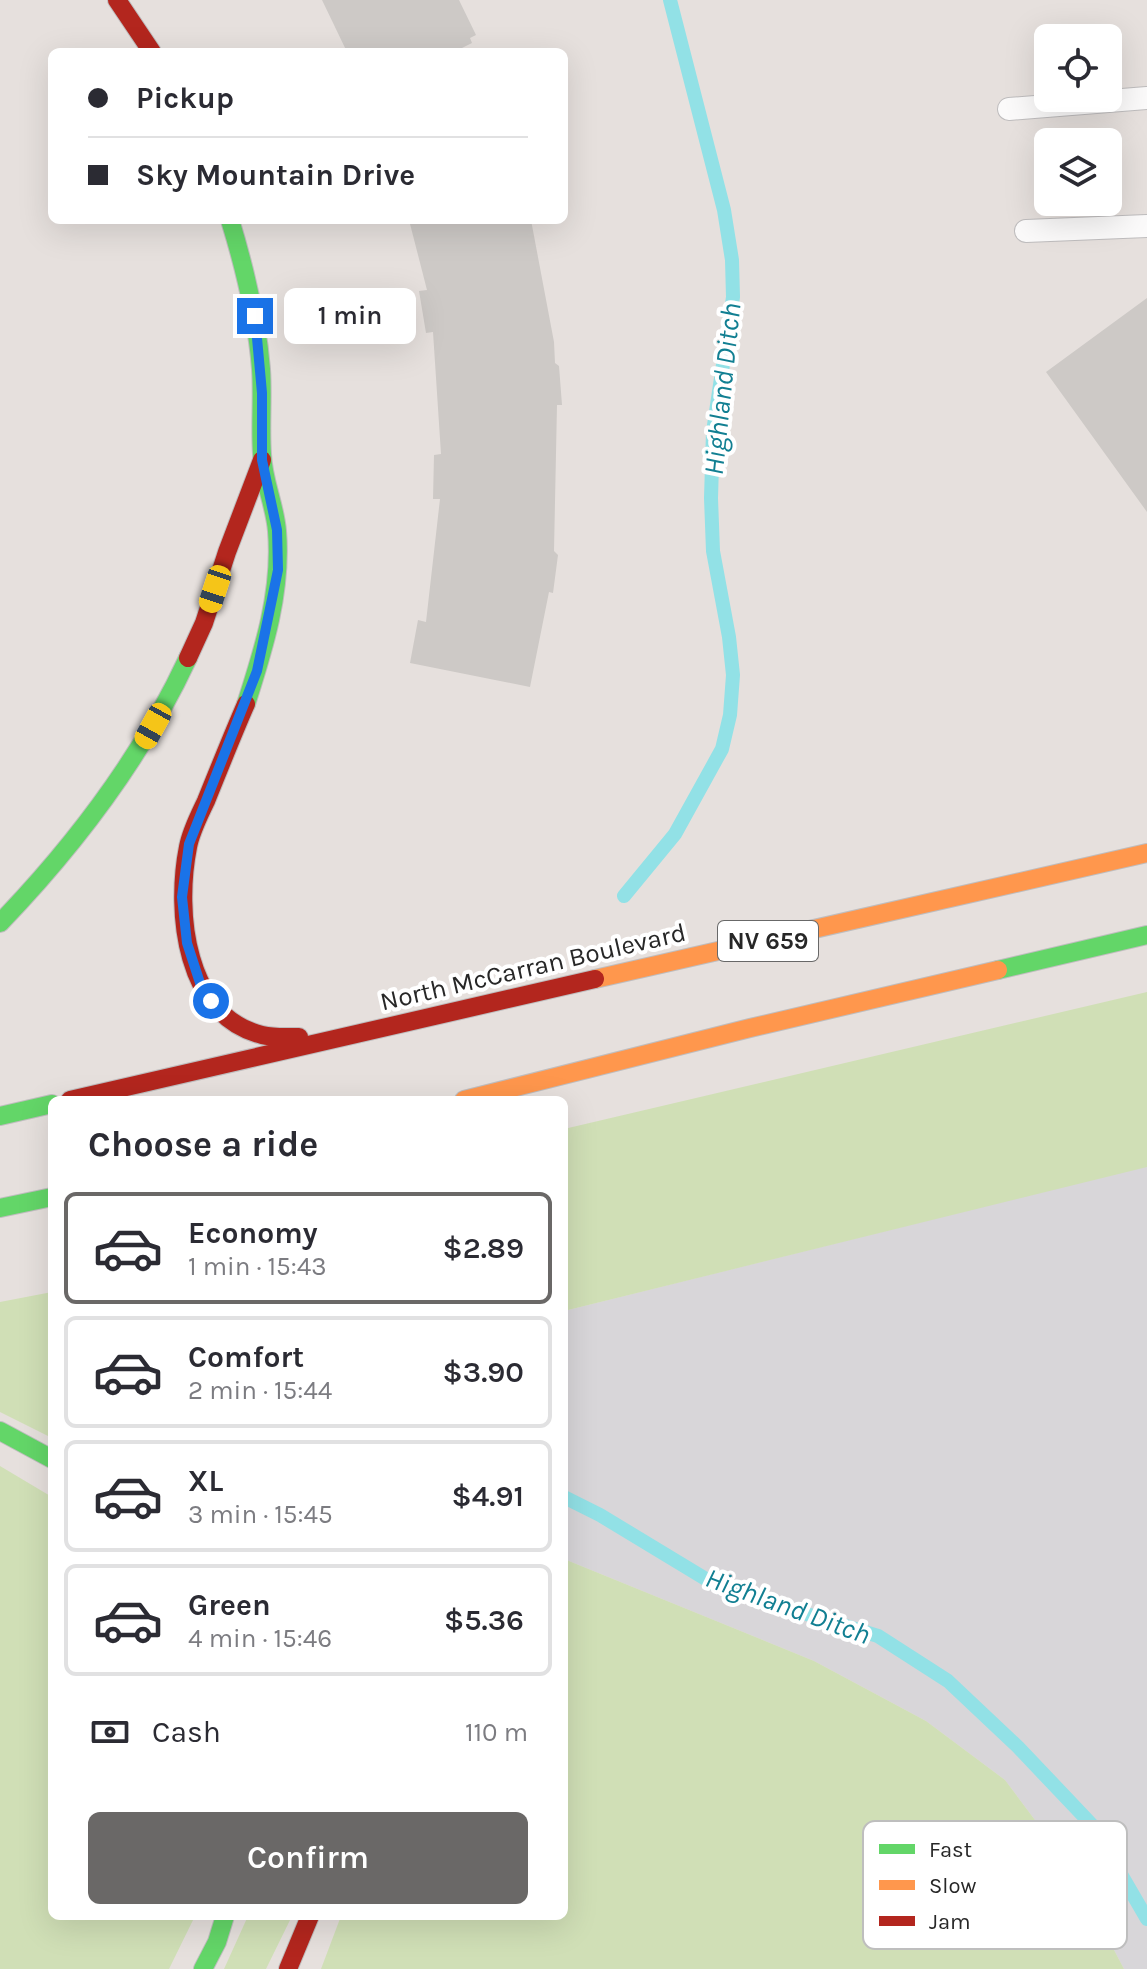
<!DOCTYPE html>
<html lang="en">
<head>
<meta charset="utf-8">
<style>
  :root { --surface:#fff; --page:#f7f7f7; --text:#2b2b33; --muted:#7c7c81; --line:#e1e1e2; --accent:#6a6867 }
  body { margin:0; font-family:Karla,sans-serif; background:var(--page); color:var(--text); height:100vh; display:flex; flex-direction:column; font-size:30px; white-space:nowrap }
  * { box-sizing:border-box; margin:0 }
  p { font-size:26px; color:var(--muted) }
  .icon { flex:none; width:44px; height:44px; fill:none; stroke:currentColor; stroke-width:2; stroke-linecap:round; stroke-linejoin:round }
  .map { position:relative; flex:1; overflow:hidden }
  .panel { position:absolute; left:48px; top:1096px; width:520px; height:824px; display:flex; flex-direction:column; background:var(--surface); border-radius:12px; box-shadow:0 8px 32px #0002 }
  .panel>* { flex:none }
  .guide { position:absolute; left:48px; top:48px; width:520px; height:176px; border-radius:12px; box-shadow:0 8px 32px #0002; display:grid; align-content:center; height:176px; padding:0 40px; background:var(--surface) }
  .controls { position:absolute; left:1034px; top:24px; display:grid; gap:16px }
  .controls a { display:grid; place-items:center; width:88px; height:88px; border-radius:12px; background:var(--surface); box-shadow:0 8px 32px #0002; font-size:40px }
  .end { position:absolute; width:36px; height:36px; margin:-18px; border:10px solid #1a73e8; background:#fff; box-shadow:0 0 0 4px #fff }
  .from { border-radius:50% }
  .bubble { position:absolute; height:56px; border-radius:12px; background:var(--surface); box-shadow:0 8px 32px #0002; font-size:26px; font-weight:600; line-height:56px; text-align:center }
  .car { position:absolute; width:24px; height:48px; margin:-24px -12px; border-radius:10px; box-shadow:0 0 6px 2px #0007; background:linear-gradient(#f5c518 24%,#345 0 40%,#f5c518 0 76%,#345 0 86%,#f5c518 0) }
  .guide b { display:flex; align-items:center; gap:28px; height:76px; font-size:30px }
  .guide b+b { border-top:2px solid var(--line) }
  .guide i { width:20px; height:20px; background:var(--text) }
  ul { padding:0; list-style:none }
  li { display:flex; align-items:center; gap:24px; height:112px; margin:0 16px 12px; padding:0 24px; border:4px solid var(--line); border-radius:12px }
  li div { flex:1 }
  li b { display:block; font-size:30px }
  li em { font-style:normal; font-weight:600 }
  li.active { border-color:var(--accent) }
  li>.icon { width:72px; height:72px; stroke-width:1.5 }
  h2 { padding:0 40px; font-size:36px; line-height:96px }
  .pay { display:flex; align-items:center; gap:20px; height:88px; padding:0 40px; font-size:30px }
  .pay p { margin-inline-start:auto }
  .primary-button { display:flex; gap:16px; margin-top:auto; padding:16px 40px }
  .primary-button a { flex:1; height:92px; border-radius:12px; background:var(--accent); color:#fff; font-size:32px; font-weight:600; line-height:92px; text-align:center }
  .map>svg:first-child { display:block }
</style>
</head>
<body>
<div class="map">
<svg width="1147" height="1969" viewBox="0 0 1147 1969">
  <rect width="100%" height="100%" fill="#e6e0dd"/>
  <path fill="#d8d6d9" d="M1147 1166V1969H1124L1071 1868 1005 1780 926 1721 814 1661 564 1559V1311Z"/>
  <path fill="#d0dfb6" d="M1147 992V1167L564 1311V1129Z
    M52 1292V1438L0 1412V1302Z
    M0 1466 52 1497V1916H195L169 1969H0Z
    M564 1559 814 1661 926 1721 1005 1780 1071 1868 1124 1969H321L341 1916H564Z
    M248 1916H292L266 1969H224Z"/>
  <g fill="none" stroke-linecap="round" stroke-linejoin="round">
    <path stroke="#92e1e6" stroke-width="14" d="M624 896 675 834 722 749 730 715 733 675 729 637 713 551 711 498 713 432 733 297 732 260 724 210 670 0
      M564 1497 600 1515 719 1587 878 1636 948 1681 1018 1747 1093 1826 1147 1919"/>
  </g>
  <path fill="#cdc9c6" d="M322 0H459L476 35 470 38 472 43 454 52H347Z
    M409 220H531L554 342 555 363 559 366 562 405H557L554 551 558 555 553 593 549 592 530 687 410 663 418 620 426 622 440 499H433L434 455 441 454 433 332 426 333 419 291 427 290Z
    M1147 298V512L1046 372Z"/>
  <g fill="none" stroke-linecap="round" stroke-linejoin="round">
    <defs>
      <path id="lane" d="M1009 109 1147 98
        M1026 231 1147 226"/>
      <path id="fast" d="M230 220C245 269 257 318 261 369 263 397 260 426 262 454 263 481 275 505 277 531 282 591 264 648 246 704
        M0 923C76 844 142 757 188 658
        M998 970 1147 935
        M0 1116 52 1104
        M0 1208 52 1197
        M0 1431 52 1459
        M203 1969 217 1942 225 1916"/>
      <path id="slow" d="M595 979 1147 853
        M464 1100 750 1028 998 970"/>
      <path id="jam" d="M117 0 152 52
        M188 658 204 623 227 552 262 460
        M246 704C232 736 219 769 206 801 199 816 191 831 188 847 175 912 185 1016 262 1035 273 1038 287 1037 299 1037
        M70 1100 595 979
        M288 1969 310 1916"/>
    </defs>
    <use href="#lane" stroke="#bfbdbe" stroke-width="24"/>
    <use href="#fast" stroke="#bfbdbe" stroke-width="20"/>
    <use href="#slow" stroke="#bfbdbe" stroke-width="20"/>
    <use href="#jam" stroke="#bfbdbe" stroke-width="20"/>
    <use href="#lane" stroke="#fbfafa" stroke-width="22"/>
    <use href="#fast" stroke="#63d668" stroke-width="18"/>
    <use href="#slow" stroke="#ff974d" stroke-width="18"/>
    <use href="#jam" stroke="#b3261e" stroke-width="18"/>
  </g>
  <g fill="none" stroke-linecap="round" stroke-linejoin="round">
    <path stroke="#1a73e8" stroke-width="10" d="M211 1001 201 986 187 943 182 897 189 844 257 671 278 570 277 530 262 460V393L255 316"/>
  </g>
  <g text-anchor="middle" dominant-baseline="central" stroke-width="8" stroke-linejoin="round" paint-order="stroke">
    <rect fill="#fff" stroke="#686868" stroke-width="2" x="718" y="921" width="100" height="40" rx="6"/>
    <g font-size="24" font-weight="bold" fill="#272727">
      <text x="768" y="941">NV 659</text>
    </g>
    <g font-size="26" fill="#272727" stroke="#fff">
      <text transform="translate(533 967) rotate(-13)">North McCarran Boulevard</text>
    </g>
    <g font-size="28" font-style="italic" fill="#117f92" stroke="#fff">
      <text transform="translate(722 389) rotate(-84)">Highland Ditch</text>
      <text transform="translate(788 1606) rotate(20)">Highland Ditch</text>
    </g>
  </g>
  <rect x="863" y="1821" width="264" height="128" rx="12" fill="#fff" stroke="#bebebe" stroke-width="2"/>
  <rect x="879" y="1844" width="36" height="10" fill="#63d668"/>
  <rect x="879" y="1880" width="36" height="10" fill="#ff974d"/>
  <rect x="879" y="1916" width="36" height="10" fill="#b3261e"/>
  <g font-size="22" fill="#272727">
    <text x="929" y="1857">Fast</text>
    <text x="929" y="1893">Slow</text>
    <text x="929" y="1929">Jam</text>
  </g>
</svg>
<div class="controls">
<a><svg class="icon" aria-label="locate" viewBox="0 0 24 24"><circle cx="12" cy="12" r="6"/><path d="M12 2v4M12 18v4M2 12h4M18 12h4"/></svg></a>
<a><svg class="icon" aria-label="layers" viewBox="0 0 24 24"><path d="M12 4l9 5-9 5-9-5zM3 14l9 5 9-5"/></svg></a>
</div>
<i class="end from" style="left:211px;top:1001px"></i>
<i class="end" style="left:255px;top:316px"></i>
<div class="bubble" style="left:284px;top:288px;width:132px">1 min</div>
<i class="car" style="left:215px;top:589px;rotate:198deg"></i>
<i class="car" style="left:153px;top:726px;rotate:209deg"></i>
<div class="guide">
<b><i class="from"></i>Pickup</b>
<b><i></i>Sky Mountain Drive</b>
</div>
<section class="panel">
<h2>Choose a ride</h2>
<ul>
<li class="active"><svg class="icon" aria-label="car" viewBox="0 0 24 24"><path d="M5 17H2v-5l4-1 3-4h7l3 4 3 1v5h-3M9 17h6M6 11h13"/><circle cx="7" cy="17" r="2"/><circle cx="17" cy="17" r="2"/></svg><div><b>Economy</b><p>1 min · 15:43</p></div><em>$2.89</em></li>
<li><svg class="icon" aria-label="car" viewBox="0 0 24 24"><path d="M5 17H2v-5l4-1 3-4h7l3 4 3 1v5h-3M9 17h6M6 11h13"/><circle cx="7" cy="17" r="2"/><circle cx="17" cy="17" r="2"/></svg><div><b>Comfort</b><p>2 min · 15:44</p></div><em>$3.90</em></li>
<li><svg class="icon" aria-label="car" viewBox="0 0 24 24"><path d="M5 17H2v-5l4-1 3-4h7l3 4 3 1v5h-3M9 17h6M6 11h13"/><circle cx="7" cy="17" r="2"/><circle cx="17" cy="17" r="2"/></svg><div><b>XL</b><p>3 min · 15:45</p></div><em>$4.91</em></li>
<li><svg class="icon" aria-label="car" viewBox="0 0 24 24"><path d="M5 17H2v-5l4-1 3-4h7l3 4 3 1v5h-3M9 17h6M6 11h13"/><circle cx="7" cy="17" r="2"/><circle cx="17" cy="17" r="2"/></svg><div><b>Green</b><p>4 min · 15:46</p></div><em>$5.36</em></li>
</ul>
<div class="pay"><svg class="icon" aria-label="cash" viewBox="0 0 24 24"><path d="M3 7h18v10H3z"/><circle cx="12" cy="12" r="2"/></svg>Cash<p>110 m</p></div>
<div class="primary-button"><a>Confirm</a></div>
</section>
</div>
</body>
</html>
